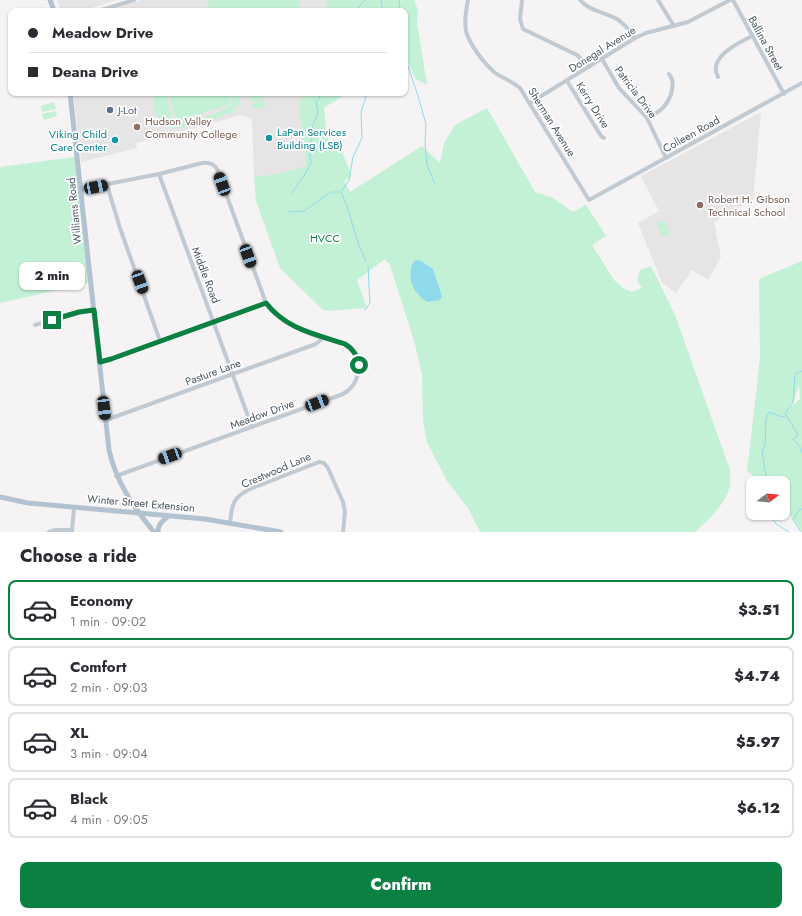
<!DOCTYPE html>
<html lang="en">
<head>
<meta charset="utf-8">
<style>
  :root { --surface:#fff; --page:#f7f7f7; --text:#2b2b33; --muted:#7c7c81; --line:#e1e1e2; --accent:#0b8043 }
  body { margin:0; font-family:Jost,sans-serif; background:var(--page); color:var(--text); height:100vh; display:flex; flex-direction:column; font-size:15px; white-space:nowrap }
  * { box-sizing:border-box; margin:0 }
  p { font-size:13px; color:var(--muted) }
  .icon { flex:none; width:22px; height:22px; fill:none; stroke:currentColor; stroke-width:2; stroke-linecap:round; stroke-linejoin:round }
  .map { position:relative; height:532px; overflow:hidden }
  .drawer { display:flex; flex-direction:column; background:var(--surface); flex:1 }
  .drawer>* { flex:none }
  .banner { position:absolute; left:8px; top:8px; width:400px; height:88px; border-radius:8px; box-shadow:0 1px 3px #0004; display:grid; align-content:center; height:88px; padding:0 20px; background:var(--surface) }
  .needle { width:26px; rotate:74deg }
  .buttons { position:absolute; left:746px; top:476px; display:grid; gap:8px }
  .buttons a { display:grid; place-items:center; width:44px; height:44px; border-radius:8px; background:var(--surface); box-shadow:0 1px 3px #0004; font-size:20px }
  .end { position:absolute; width:18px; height:18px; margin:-9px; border:5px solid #0b8043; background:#fff; box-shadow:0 0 0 2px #fff }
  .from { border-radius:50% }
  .bubble { position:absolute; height:28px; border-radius:8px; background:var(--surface); box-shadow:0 1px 3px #0004; font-size:13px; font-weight:800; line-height:28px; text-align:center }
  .car { position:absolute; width:12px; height:24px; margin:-12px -6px; border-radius:5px; box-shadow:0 0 3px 1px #0007; background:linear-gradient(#222 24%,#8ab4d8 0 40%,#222 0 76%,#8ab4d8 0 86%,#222 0) }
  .banner b { display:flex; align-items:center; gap:14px; height:38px; font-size:15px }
  .banner b+b { border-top:1px solid var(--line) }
  .banner i { width:10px; height:10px; background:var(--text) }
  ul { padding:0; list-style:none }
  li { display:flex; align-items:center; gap:12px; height:60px; margin:0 8px 6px; padding:0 12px; border:2px solid var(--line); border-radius:8px }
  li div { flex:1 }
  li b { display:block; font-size:15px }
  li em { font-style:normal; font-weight:800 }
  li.current { border-color:var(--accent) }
  li>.icon { width:36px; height:36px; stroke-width:1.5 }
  h2 { padding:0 20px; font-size:18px; line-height:48px }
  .action { display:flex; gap:8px; margin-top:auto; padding:8px 20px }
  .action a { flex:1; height:46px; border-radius:8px; background:var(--accent); color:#fff; font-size:16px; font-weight:800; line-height:46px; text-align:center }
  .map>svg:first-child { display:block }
</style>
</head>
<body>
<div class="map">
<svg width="802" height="532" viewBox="0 0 802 532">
  <rect width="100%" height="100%" fill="#f5f3f3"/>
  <path fill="#e6e4e5" d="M57 0H117L82 11H61Z
    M142 0H327L326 11H106Z
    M73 93H302L299 106 306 167 277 174 254 177 252 119 241 115 156 139 136 143 137 148 81 162Z
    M761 112 753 200 714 222 721 257 708 280 692 270 676 293 662 283 638 223 659 211 641 176Z"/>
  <path fill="#c3f1d5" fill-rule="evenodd" d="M207 0H300V11H210Z
    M327 0H414L418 10 417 23 427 85 416 79 405 57V11H326Z
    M155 93H165L174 122C190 123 221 114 232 104L229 93H242L238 105 233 109 234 112C221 116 186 131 173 128 167 127 162 123 158 117 154 110 152 101 155 93Z
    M168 93H227L231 104 177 121Z
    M259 93H262L263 99 251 102 249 96Z
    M302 93H347L324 108 326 130 329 144 337 140 352 176 344 181 350 192 422 146 440 163 444 143 455 125 487 108 535 192 553 198 573 212 586 205 606 236 592 245 614 280 623 288 632 292 642 288 637 280 640 270 651 266 675 315 730 470C730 475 731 481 730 486 725 505 708 520 695 532H480L468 508 447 481 427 442 423 421 422 375 415 344 389 262 387 263 385 259 357 280 367 308 324 311 280 268 256 201 254 177 277 174 306 166 299 106Z
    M264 100 266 106 254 110 252 104Z
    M54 102 56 109 42 112 41 106Z
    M56 111 57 116 44 120 42 114Z
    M75 157 89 283 0 303V167Z
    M663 220 670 233 663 237 656 224Z
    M802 261V532L783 506V483H762L747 471 760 359 759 279ZM799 385 800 399 786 411 794 401Z"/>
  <path fill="#90daee" d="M416 260 421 261 433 269 442 296 440 300 427 302C424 299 420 297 417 293 410 285 407 267 416 260Z"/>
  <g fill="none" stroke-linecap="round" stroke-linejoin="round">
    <path stroke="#90daee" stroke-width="1" d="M381 0 383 11
      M399 0 400 11
      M356 11 365 0
      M405 57 418 96 426 124 425 143 427 165 435 184
      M291 194 304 176 311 163 310 154 312 128 318 112 316 102 323 93
      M289 212 304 211 331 192H340
      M366 261 359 246 347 206 341 192 349 180 353 157 362 138 361 112 367 93
      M365 310 370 303 368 267
      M802 371 795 374 793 403 785 413 798 435 793 439 801 448 802 453
      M759 483 766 476 762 452 765 445 766 419 769 412 781 417 786 416
      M769 513 776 524 789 532
      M801 532 793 520 799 510 802 509"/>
    <path stroke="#c1cad2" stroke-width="4" d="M468 0C466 10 464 21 466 31 469 44 484 63 494 72 502 78 512 81 520 88L589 200 802 83
      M522 0 520 19 523 29 577 55 589 67
      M580 0C589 11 605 12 617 19 625 24 630 31 635 38
      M658 0 674 26
      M733 0 784 94
      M98 11 134 0
      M602 59 619 88 647 118 666 158
      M718 77C707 57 740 42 752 36
      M567 81 601 136 604 138
      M530 103 635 38 646 33 688 22 730 0
      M647 118C660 112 669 105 672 90 673 83 673 79 669 74
      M159 174 252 427
      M107 185 120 228 160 341
      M82 189 159 174 202 163C209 162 214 164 217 169L266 303C280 321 302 332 323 338 331 340 340 340 347 345 365 357 361 384 343 394L116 476
      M35 325 71 314 94 310
      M100 362 111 359 266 303
      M106 420 316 344 323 338
      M230 523C232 505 232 498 250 489L319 462 324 463 328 468 343 502 345 512 343 532
      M49 532 56 530H72
      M72 532 74 508"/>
    <path stroke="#b3c2d1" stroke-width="5" d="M50 0 54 11
      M70 93 109 450C116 482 134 508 154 532
      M0 497 28 503 205 519 281 532
      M158 532C158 524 163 520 169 516"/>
  </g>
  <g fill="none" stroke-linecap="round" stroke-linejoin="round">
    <path stroke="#0b8043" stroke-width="5" d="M52 320 79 312 94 310 100 362 111 359 266 303C286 329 315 334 345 344 352 348 358 356 359 365"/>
  </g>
  <circle fill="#5c6f8a" stroke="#fff" stroke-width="1.5" cx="110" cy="110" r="4"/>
  <g fill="#8d6e63" stroke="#fff" stroke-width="1.5">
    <circle cx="137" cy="127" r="4"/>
    <circle cx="700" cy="205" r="4"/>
  </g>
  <g fill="#0f9aa8" stroke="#fff" stroke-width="1.5">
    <circle cx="269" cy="138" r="4"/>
    <circle cx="115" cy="140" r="4"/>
  </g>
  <g text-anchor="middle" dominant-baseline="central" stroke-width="3.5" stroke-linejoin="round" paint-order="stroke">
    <g font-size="11" fill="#4a5661" stroke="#fff">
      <text transform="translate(766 43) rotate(61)">Ballina Street</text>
      <text transform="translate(602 49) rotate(-32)">Donegal Avenue</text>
      <text transform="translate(636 92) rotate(53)">Patricia Drive</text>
      <text transform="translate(593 105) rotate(58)">Kerry Drive</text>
      <text transform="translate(552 122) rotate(58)">Sherman Avenue</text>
      <text transform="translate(691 134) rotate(-29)">Colleen Road</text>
      <text transform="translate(74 211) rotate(-96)">Williams Road</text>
      <text transform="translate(206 275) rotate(69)">Middle Road</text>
      <text transform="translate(213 372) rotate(-20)">Pasture Lane</text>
      <text transform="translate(262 414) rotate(-20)">Meadow Drive</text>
      <text transform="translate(276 470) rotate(-23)">Crestwood Lane</text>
      <text transform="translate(141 503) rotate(5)">Winter Street Extension</text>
    </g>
    <g font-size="11" fill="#4e5e75" stroke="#fff" text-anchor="start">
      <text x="118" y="110">J-Lot</text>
    </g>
    <g font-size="11" fill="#785e54" stroke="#fff" text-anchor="start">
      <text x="145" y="121">Hudson Valley<tspan x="145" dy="13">Community College</tspan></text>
      <text x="708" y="199">Robert H. Gibson<tspan x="708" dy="13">Technical School</tspan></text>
    </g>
    <g font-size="11" fill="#0d838f" stroke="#fff" text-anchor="start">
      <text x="277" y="132">LaPan Services<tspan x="277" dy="13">Building (LSB)</tspan></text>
      <text x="107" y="134" text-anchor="end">Viking Child<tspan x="107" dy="13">Care Center</tspan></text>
    </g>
    <g font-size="11" fill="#17864f" stroke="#fff">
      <text x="325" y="238">HVCC</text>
    </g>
  </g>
</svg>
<div class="buttons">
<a><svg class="needle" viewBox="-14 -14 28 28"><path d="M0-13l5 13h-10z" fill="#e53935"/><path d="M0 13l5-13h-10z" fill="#7c7c81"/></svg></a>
</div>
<i class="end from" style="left:359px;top:365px"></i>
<i class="end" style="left:52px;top:320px"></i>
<div class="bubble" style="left:19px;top:262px;width:66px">2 min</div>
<i class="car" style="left:222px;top:184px;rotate:340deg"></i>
<i class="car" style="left:96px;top:187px;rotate:79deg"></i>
<i class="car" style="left:248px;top:256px;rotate:160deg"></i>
<i class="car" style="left:140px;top:282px;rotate:160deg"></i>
<i class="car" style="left:317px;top:403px;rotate:69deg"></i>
<i class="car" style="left:104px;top:408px;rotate:173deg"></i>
<i class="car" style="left:170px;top:456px;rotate:250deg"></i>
<div class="banner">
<b><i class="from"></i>Meadow Drive</b>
<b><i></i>Deana Drive</b>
</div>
</div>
<section class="drawer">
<h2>Choose a ride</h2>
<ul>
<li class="current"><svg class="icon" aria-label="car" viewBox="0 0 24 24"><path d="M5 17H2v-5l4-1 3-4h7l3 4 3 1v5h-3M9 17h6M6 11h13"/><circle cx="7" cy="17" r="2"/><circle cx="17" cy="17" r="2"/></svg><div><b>Economy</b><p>1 min · 09:02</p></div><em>$3.51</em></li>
<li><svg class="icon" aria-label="car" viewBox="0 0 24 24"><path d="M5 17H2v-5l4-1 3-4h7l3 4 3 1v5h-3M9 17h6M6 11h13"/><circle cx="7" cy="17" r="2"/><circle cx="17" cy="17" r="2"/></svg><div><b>Comfort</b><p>2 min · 09:03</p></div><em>$4.74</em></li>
<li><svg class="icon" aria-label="car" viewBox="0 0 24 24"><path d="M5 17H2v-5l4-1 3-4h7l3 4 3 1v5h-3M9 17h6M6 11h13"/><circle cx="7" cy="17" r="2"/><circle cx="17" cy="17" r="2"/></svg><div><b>XL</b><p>3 min · 09:04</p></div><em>$5.97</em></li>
<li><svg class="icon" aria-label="car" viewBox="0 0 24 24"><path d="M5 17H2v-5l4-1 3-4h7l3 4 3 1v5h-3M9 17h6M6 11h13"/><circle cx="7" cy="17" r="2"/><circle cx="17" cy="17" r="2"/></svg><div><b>Black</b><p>4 min · 09:05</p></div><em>$6.12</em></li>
</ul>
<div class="action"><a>Confirm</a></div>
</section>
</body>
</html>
